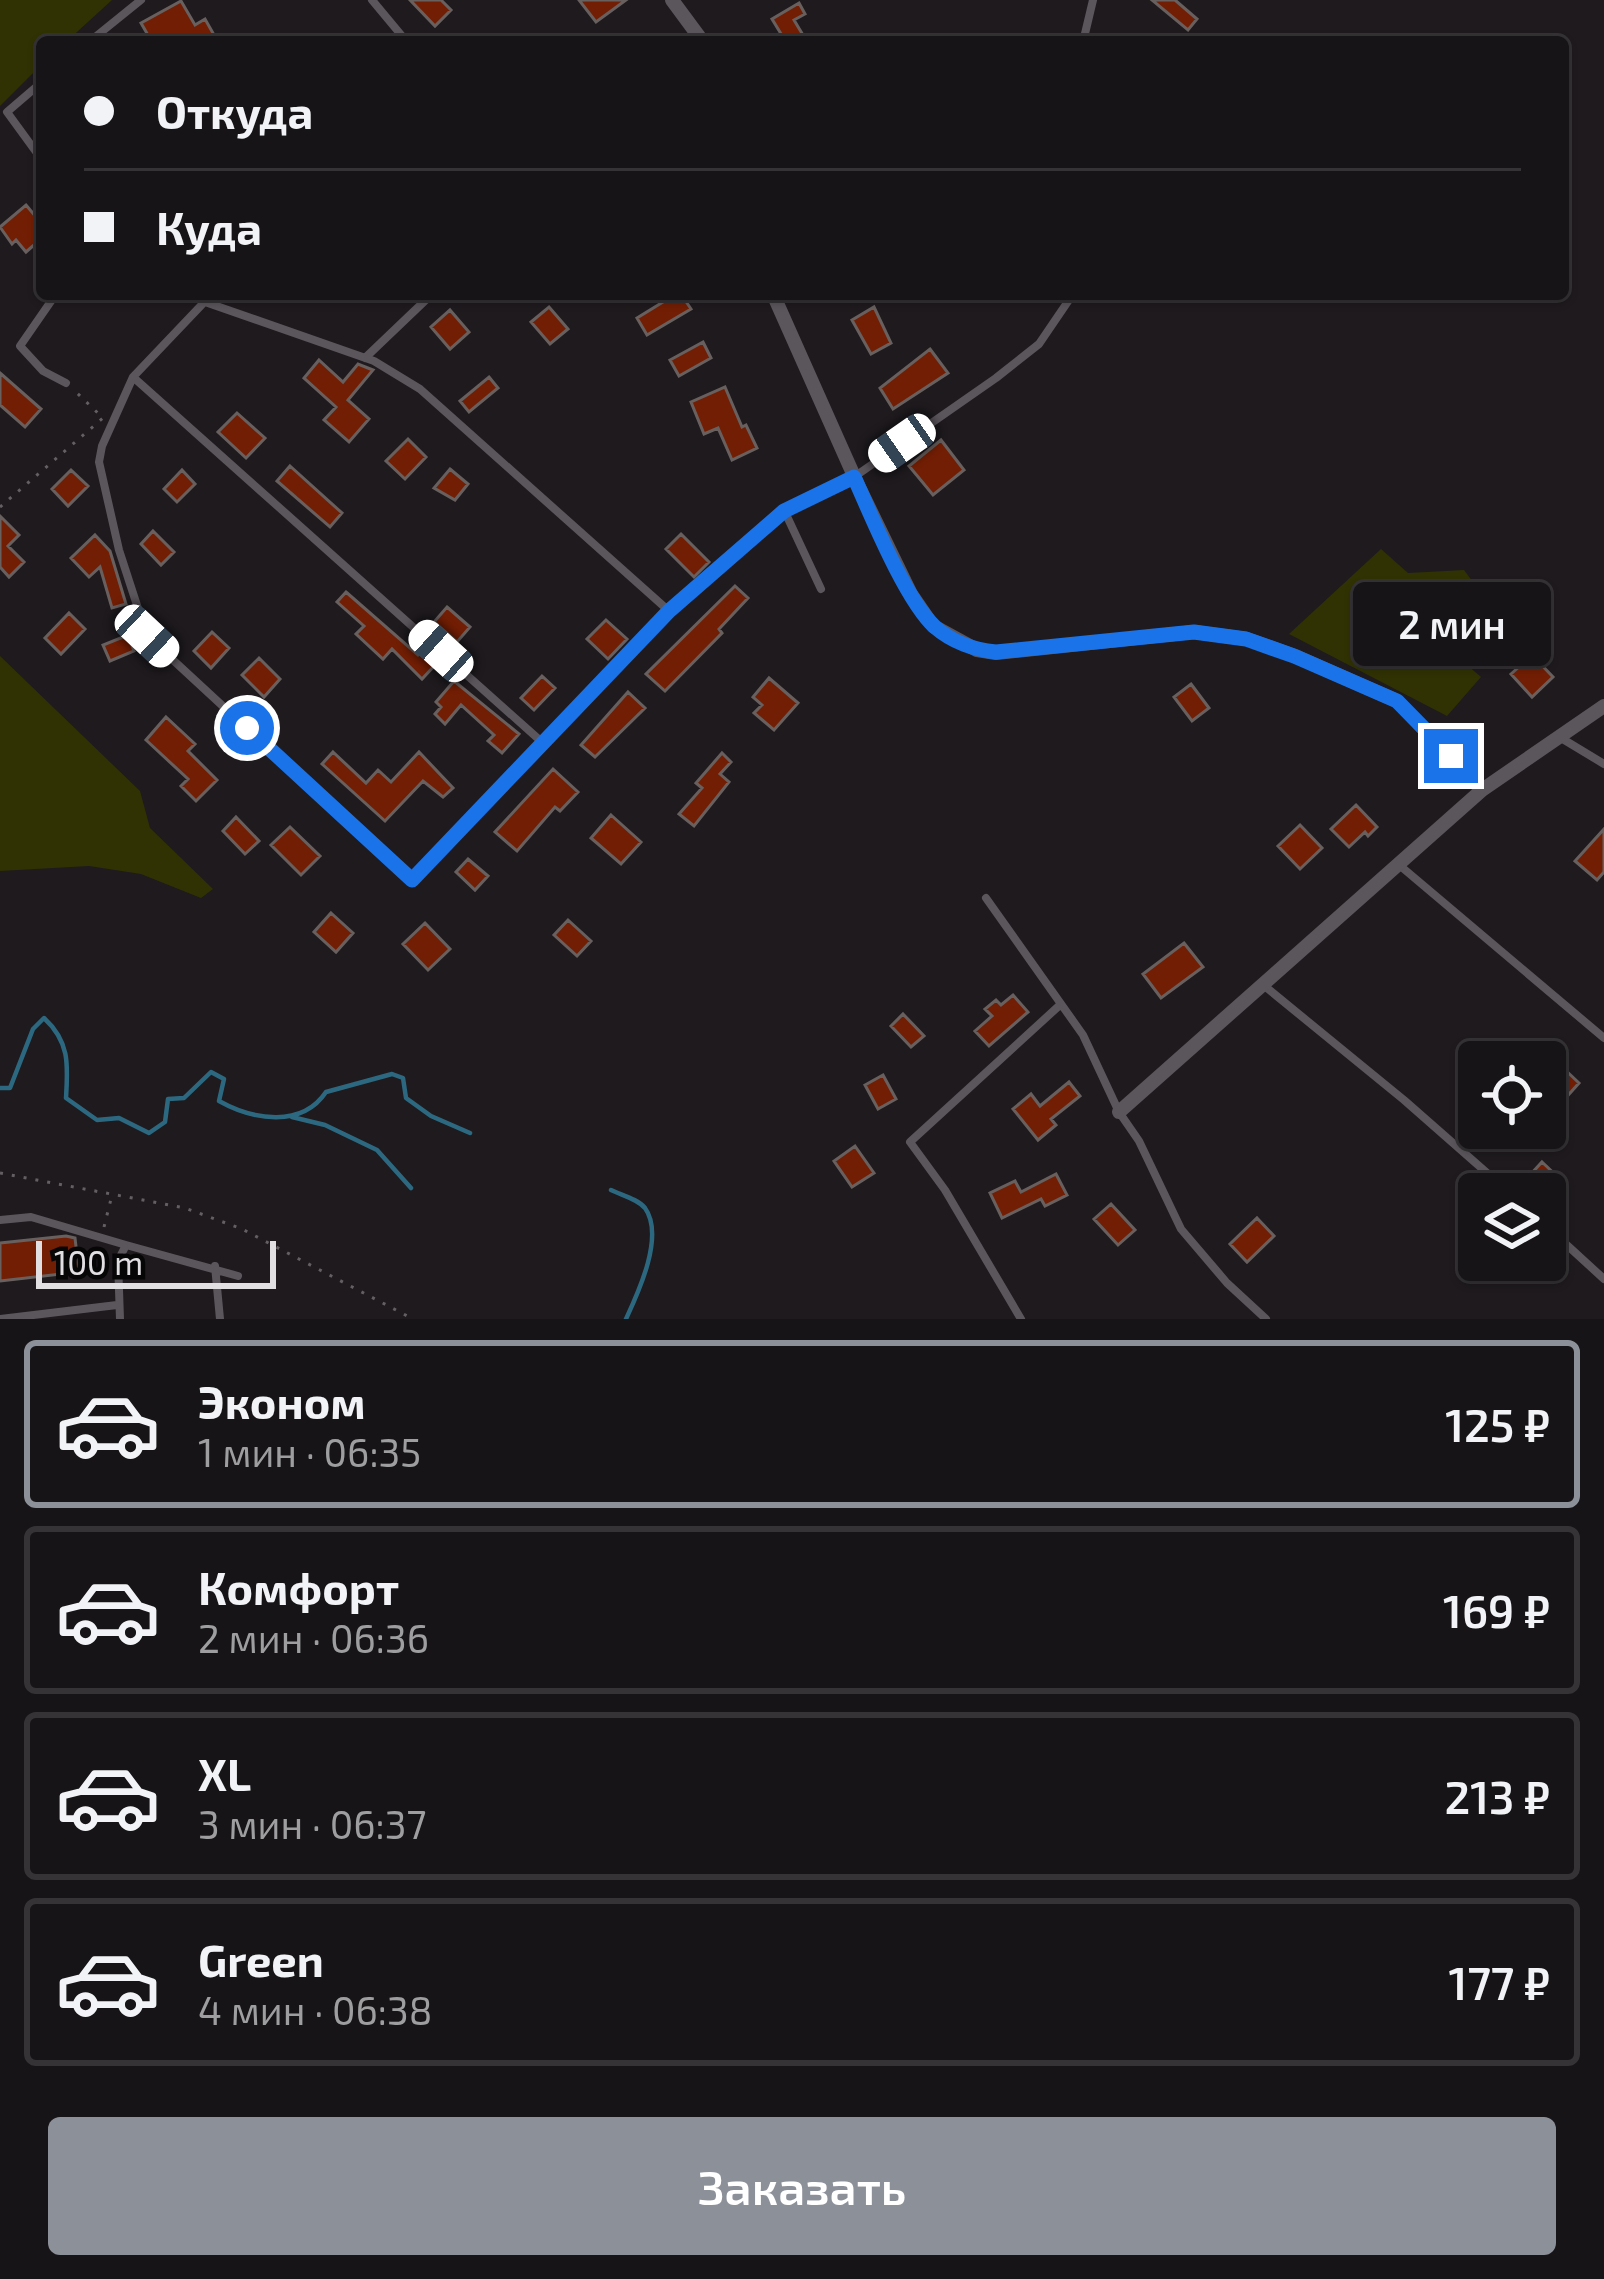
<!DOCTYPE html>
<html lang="ru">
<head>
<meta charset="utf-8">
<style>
  :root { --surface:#161416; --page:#232123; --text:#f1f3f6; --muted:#9e9ea1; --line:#353335; --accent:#8c9099 }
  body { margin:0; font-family:"Exo 2",sans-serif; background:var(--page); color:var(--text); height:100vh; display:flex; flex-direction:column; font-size:45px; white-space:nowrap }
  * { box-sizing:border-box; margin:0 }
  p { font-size:39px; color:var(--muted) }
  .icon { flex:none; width:66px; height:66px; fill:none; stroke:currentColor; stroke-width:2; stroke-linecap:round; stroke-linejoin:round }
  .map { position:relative; height:1319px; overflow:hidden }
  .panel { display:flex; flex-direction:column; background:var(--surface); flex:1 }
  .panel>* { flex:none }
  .hud { position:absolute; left:36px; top:36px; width:1533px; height:264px; border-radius:12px; box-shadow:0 3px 9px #0004,0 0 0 3px var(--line); display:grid; align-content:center; height:264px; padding:0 48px; background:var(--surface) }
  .tools { position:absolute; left:1458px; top:1041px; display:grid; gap:24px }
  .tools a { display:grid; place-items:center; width:108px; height:108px; border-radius:12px; background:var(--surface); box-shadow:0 3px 9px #0004,0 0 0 3px var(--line); font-size:60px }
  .scale { position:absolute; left:36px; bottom:30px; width:240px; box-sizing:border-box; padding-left:12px; border:6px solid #e2dfe2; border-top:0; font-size:33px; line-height:42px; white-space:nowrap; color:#e2dfe2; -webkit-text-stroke:9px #070607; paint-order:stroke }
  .end { position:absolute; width:54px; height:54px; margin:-27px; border:15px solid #1a73e8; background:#fff; box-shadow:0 0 0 6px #fff }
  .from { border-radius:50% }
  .bubble { position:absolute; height:84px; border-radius:12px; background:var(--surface); box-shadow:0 3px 9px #0004,0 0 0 3px var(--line); font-size:39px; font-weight:600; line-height:84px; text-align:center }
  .car { position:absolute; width:36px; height:72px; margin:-36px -18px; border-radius:15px; box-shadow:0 0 9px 3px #0007; background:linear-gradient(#fff 24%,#345 0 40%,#fff 0 76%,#345 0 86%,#fff 0) }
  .hud b { display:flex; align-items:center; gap:42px; height:114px; font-size:45px }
  .hud b+b { border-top:3px solid var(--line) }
  .hud i { width:30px; height:30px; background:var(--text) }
  ul { padding:21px 0 0; list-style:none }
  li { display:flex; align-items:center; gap:36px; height:168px; margin:0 24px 18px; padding:0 24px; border:6px solid var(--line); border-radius:12px }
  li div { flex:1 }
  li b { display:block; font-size:45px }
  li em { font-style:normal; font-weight:600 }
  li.active { border-color:var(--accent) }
  li>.icon { width:108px; height:108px; stroke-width:1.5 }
  .cta { display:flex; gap:24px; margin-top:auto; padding:24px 48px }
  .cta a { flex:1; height:138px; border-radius:12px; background:var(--accent); color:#fff; font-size:48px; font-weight:600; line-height:138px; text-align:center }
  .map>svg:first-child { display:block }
</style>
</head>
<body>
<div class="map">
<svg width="1604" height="1319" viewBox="0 0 1604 1319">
  <rect width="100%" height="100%" fill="#1e1a1e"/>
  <path fill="#303204" d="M0 0H112L66 42H42V64L0 106Z
    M1381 549 1408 573 1464 570 1490 605 1444 645 1481 677 1447 716 1289 634Z
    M0 656 140 791 150 828 213 889 201 898 141 874 89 866 0 871Z"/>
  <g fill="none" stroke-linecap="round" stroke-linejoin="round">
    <path stroke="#2c6981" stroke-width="4.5" d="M0 1088H10L33 1029 44 1018C70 1042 68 1065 66 1098L97 1120 119 1118 149 1133 165 1122 168 1099 184 1098 211 1072 224 1079 219 1101C253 1120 302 1128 326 1092L392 1074 403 1078 406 1098 431 1116 470 1133
      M292 1117 325 1125 377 1150 411 1188
      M611 1190C621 1195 638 1199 645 1208 665 1236 638 1293 626 1319"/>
  </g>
  <path fill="#721e04" stroke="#68605e" stroke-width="3" d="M410 0H441L451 10 435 26Z
    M579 0H626L596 22Z
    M1152 0H1175L1197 19 1188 30Z
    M181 1 195 25 205 19 218 42H152L141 23Z
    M799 3 805 14 794 20 803 35 786 42 772 19Z
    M26 205 42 224V238L26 252 16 240 12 244 0 227Z
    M676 294H681L691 309 647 335 637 318Z
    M549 307 568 329 550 344 531 322Z
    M874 307 891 343 871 354 852 320Z
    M450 310 469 332 450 349 431 327Z
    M703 342 711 358 679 376 670 360Z
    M930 349 948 373 893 409 880 388Z
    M319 360 343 382 358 364 373 370 348 400 369 419 349 442 324 420 336 407 304 378Z
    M0 373 41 409 25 427 0 405Z
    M489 377 498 388 469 412 460 401Z
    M725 387 742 427 746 425 757 448 732 460 718 428 704 434 691 402Z
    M237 413 265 438 246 458 218 432Z
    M408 439 426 457 405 479 386 461Z
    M941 440 964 470 933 495 909 466Z
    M290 466 342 513 330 527 277 481Z
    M450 469 468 484 455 500 434 488Z
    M71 470 88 486 68 506 52 489Z
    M182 470 195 484 177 502 164 489Z
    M0 516 19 535 8 546 24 562 9 577 0 567Z
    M153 531 174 552 161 565 141 544Z
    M681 534 709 562 694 577 666 549Z
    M95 535 110 551 126 604 112 608 100 567 89 577 71 558Z
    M735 586 748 598 719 629 722 633 665 691 646 674Z
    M346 592 418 655 421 652 435 665 422 679 392 649 383 659 356 634 364 626 337 602Z
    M447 607 470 627 457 642 434 622Z
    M69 613 85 629 61 654 45 638Z
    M606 620 627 639 608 659 587 639Z
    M212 632 229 648 211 668 194 651Z
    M128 635 134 651 110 661 103 645Z
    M1532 655 1553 677 1532 697 1511 674Z
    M259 658 280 679 264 697 242 675Z
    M542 676 555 688 534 710 521 698Z
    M769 678 798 703 774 730 754 713 762 705 753 697Z
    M454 681 519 734 502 753 488 741 494 735 461 705 445 724 435 714 441 707 436 702Z
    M1191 684 1209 708 1192 721 1174 697Z
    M628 692 645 708 595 757 581 745Z
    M166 717 195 744 188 751 217 780 196 801 181 786 188 779 146 740Z
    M333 752 366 783 378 770 391 782 419 752 453 788 443 797 423 781 385 821 322 764Z
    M722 753 731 762 720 774 729 782 694 826 679 814 702 788 696 783Z
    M553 769 578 792 560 811 555 807 517 851 495 832Z
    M1356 805 1377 827 1368 836 1365 832 1349 847 1331 829Z
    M611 815 641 842 621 864 591 838Z
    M236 817 259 841 245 854 223 831Z
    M1300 825 1322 848 1300 869 1278 846Z
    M290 827 320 856 301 875 271 845Z
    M1604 829V872L1597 880 1575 861Z
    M468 859 488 876 475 890 456 872Z
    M331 913 353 933 336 952 314 932Z
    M568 920 591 941 577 956 554 935Z
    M425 923 450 949 428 970 403 944Z
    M1184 943 1203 967 1161 998 1143 974Z
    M1013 995 1028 1012 989 1046 975 1031 992 1016 985 1009 996 1000 1001 1005Z
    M903 1014 924 1036 911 1047 891 1026Z
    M1560 1065 1579 1083 1562 1102 1545 1086V1080Z
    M883 1075 896 1099 878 1109 865 1085Z
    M1069 1082 1080 1096 1051 1119 1056 1125 1038 1140 1013 1109 1031 1094 1040 1106Z
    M855 1146 874 1173 852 1187 834 1161Z
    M1542 1162 1561 1180 1548 1193 1530 1175Z
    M1056 1174 1067 1195 1045 1206 1041 1199 1002 1218 990 1193 1015 1181 1021 1192Z
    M1111 1204 1135 1230 1118 1245 1094 1219Z
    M1257 1218 1274 1236 1247 1262 1230 1244Z
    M66 1236 75 1238 79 1272 0 1281V1243Z"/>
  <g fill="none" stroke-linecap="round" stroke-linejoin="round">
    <path stroke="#635f63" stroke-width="3" stroke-dasharray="3 9" stroke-linecap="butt" d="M0 507 103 418 76 392
      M0 1173 185 1208 242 1229 413 1319
      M104 1227 112 1195"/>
    <path stroke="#5b565c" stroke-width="8" d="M372 0 407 42
      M89 42 141 0
      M1083 42 1093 0
      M42 82 7 112 42 160
      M56 294 20 346 43 371 66 383
      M212 294 133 377 102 446 99 462 119 550 147 636 412 881 669 611 784 510 854 477 996 378 1039 344 1073 294
      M205 302 374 361 420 389 669 611
      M365 358 432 294
      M133 377 543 743
      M784 510 821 589
      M1561 738 1604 764
      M1398 864 1604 1038
      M986 898 1083 1035 1119 1112 1139 1141 1181 1229 1227 1283 1266 1319
      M1262 984 1404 1100 1511 1194
      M0 1220 31 1217 126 1245
      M1545 1225 1604 1279
      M215 1266 220 1319
      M0 1319 117 1305
      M120 1319 118 1261 126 1245 238 1276
      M1021 1319 945 1190 910 1142 1061 1004"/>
    <path stroke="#5b565c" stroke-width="14" d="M672 0 703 42
      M773 294 858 485 911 594 933 626 977 650 996 653 1194 632 1247 639 1295 656 1397 701 1482 790
      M1119 1112 1482 790 1604 706"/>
  </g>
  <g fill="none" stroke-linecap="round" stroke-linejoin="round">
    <path stroke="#1a73e8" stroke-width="15" d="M247 728 412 880 669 611 784 511 854 477C871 515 906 601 935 627 952 642 975 650 996 652L1194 632 1246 639 1294 656 1397 701 1451 756"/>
  </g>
</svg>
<div class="tools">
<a><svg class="icon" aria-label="locate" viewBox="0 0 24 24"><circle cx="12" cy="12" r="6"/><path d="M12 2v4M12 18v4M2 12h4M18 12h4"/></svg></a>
<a><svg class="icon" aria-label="layers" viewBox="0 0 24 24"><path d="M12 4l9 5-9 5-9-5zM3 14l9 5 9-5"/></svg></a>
</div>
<div class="scale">100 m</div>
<i class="end from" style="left:247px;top:728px"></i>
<i class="end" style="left:1451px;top:756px"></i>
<div class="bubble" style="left:1353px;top:582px;width:198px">2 мин</div>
<i class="car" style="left:902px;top:443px;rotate:235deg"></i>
<i class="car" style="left:147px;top:636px;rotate:133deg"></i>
<i class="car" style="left:441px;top:651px;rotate:312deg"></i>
<div class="hud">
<b><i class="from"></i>Откуда</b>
<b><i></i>Куда</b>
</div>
</div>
<section class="panel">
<ul>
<li class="active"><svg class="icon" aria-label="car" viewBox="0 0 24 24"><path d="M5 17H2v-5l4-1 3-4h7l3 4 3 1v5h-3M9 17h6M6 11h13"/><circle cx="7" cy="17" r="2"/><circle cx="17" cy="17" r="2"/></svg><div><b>Эконом</b><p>1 мин · 06:35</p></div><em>125 ₽</em></li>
<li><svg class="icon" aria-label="car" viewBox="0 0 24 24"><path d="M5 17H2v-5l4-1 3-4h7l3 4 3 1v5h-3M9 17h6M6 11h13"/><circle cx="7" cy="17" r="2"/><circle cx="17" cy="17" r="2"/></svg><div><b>Комфорт</b><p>2 мин · 06:36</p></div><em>169 ₽</em></li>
<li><svg class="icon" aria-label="car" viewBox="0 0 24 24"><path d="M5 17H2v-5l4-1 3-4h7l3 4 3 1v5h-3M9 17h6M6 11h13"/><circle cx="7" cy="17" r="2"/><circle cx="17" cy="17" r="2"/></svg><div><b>XL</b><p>3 мин · 06:37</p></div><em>213 ₽</em></li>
<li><svg class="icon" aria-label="car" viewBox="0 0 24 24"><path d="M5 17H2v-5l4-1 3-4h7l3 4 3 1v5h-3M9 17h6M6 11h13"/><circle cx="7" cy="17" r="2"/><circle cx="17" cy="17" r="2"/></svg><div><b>Green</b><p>4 мин · 06:38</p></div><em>177 ₽</em></li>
</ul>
<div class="cta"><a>Заказать</a></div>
</section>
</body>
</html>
